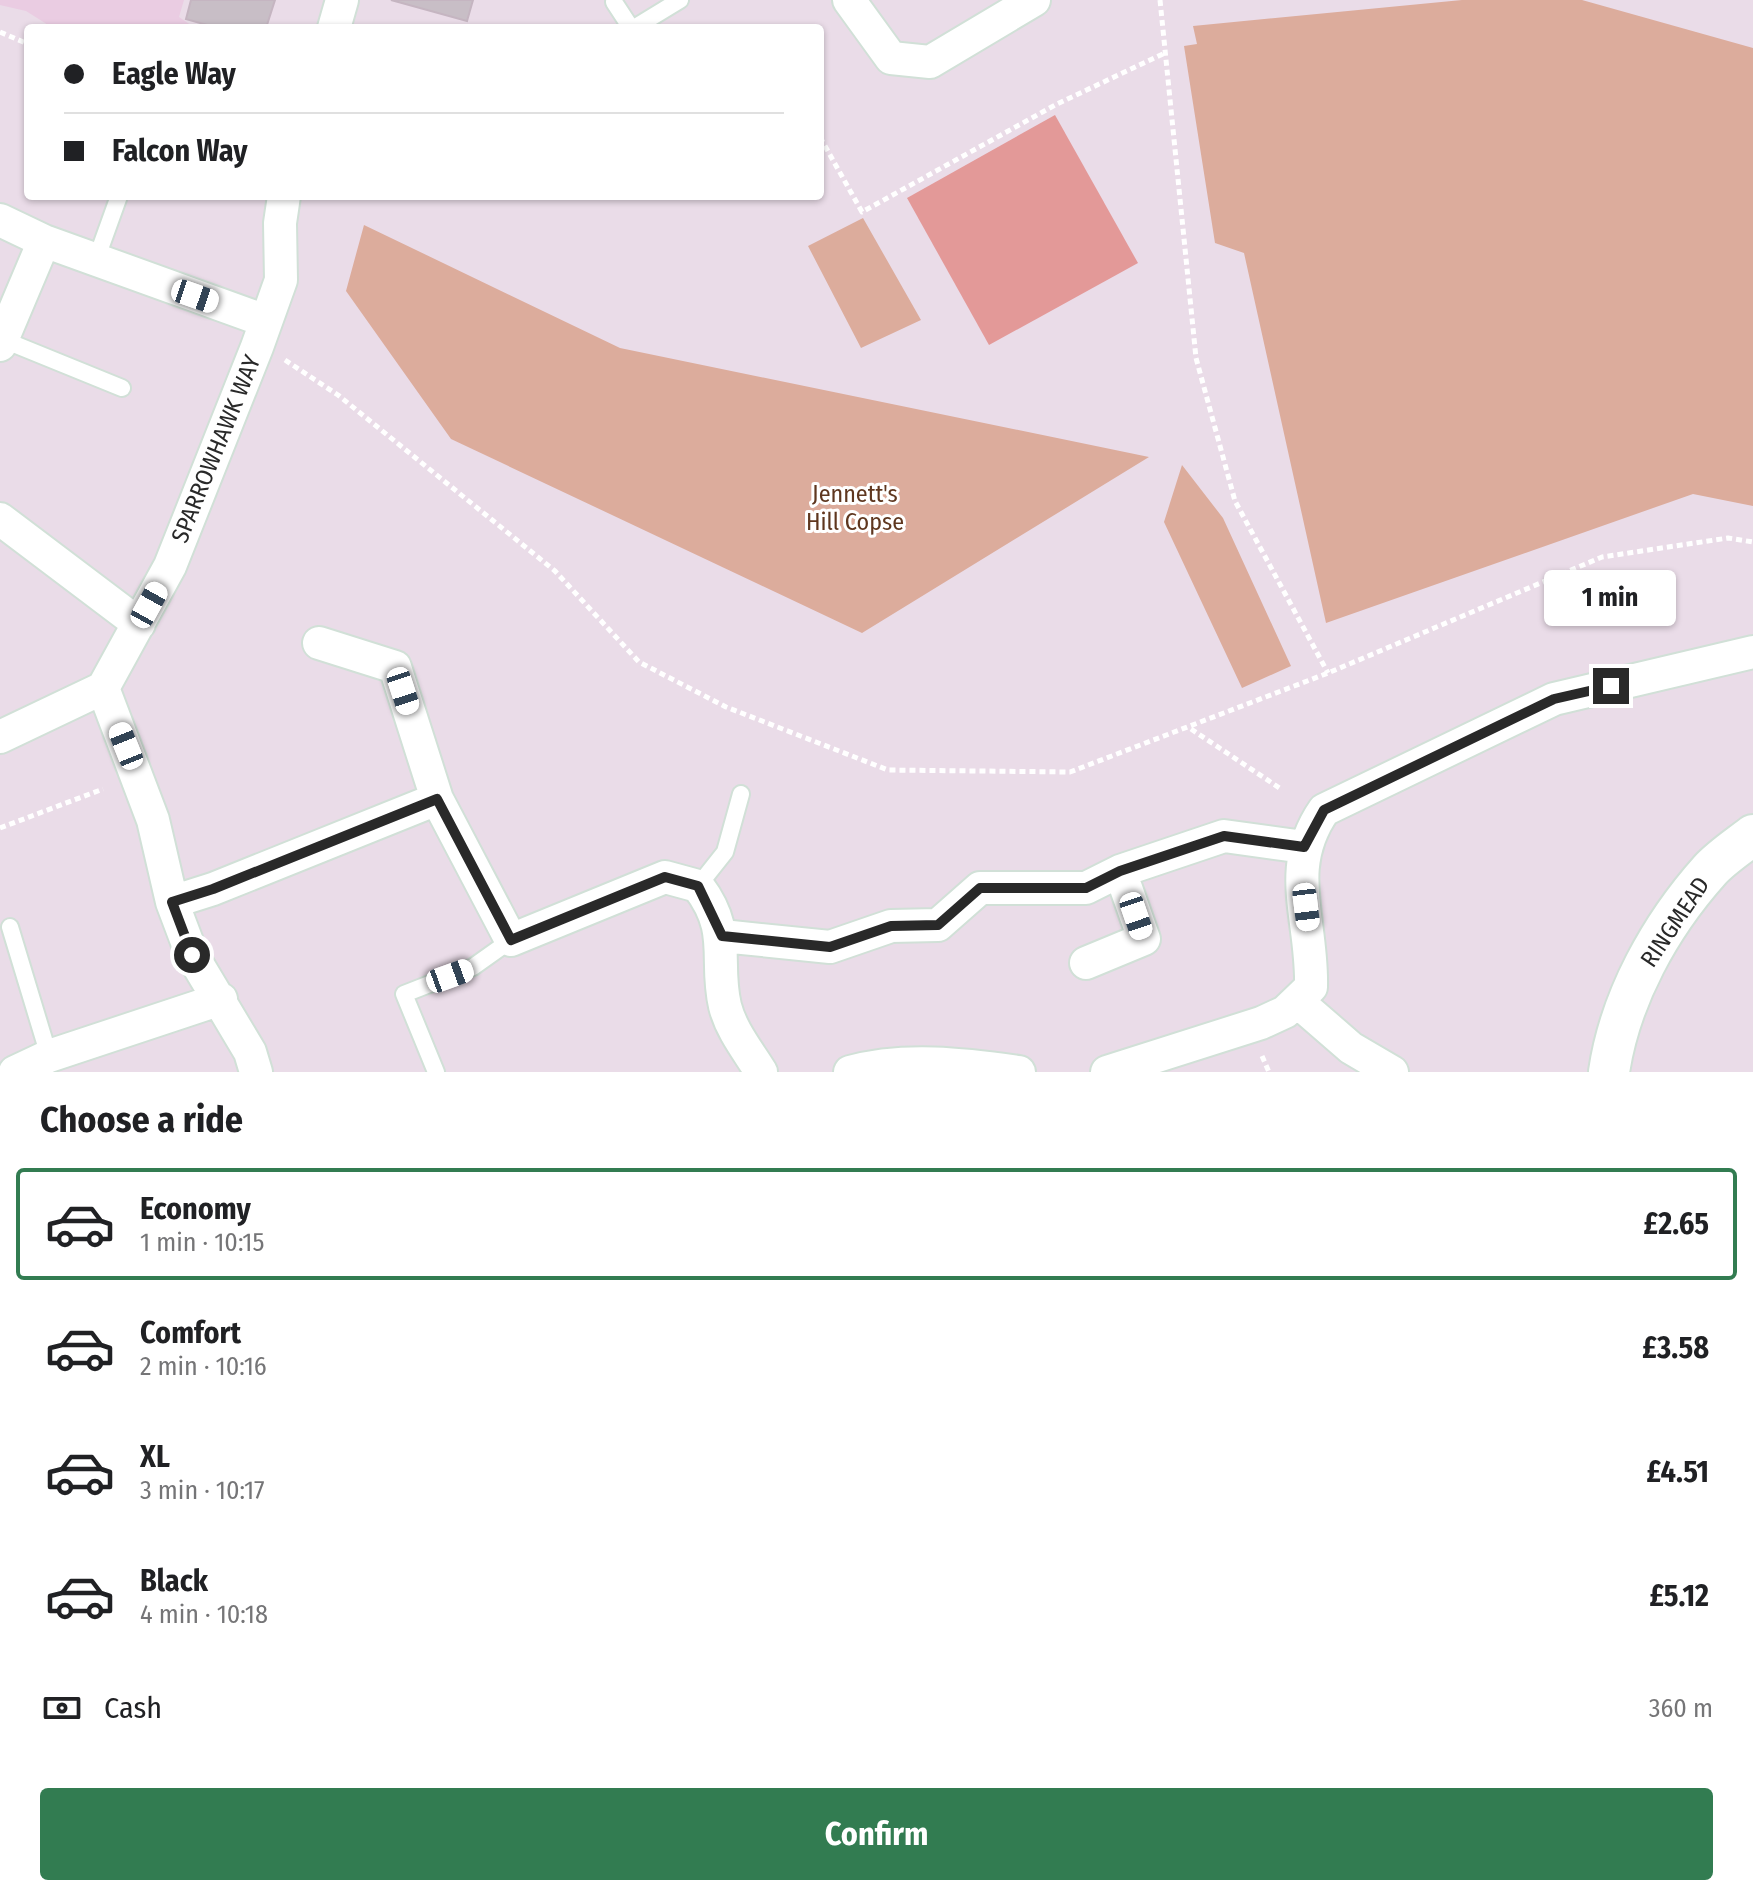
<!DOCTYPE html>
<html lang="en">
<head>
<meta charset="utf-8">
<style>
  :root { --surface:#fff; --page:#f6f6f6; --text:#202124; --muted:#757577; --line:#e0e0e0; --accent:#327c51 }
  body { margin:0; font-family:"Fira Sans Condensed",sans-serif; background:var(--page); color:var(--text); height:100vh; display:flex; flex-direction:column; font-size:30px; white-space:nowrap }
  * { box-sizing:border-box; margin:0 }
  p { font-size:26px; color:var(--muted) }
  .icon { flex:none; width:44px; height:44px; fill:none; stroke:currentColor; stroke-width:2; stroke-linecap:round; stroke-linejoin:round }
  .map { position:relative; height:1072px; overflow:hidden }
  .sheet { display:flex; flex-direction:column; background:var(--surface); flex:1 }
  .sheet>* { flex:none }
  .banner { position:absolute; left:24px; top:24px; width:800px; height:176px; border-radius:8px; box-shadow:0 2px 6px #0004; display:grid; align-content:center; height:176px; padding:0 40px; background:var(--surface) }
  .end { position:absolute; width:36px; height:36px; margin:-18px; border:10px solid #292929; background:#fff; box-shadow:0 0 0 4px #fff }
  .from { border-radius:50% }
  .bubble { position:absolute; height:56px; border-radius:8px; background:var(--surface); box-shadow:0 2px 6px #0004; font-size:26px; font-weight:700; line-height:56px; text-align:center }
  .car { position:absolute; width:24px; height:48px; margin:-24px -12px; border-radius:10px; box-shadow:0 0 6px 2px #0007; background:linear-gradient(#fff 24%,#345 0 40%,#fff 0 76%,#345 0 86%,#fff 0) }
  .banner b { display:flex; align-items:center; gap:28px; height:76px; font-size:30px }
  .banner b+b { border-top:2px solid var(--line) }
  .banner i { width:20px; height:20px; background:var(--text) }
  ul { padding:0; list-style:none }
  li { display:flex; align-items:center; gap:24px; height:112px; margin:0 16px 12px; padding:0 24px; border:4px solid transparent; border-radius:8px }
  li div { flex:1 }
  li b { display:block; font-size:30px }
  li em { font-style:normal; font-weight:700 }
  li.on { border-color:var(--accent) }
  li>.icon { width:72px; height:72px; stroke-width:1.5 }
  h2 { padding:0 40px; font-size:36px; line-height:96px }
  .pay { display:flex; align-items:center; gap:20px; height:88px; padding:0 40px; font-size:30px }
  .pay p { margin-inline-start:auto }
  .button { display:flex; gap:16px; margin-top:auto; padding:16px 40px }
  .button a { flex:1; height:92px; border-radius:8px; background:var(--accent); color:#fff; font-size:32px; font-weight:700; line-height:92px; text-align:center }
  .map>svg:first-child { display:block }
</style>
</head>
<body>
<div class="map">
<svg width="1753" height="1072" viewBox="0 0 1753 1072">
  <rect width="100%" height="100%" fill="#eadce8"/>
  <path fill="#eacce2" d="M0 0H184L179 17 195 28H53L26 11 0 5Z"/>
  <path fill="#dcac9c" d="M1462 0H1582L1753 48V506L1693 494 1326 623 1244 253 1215 243 1184 46 1197 44 1193 26Z
    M863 218 921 320 861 348 808 246Z
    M364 225 620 348 1149 457 862 633 451 439 346 291Z
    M1182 465 1223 518 1291 666 1242 688 1164 522Z"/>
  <path fill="#e39998" d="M1055 115 1138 263 989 345 907 198Z"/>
  <path fill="#c8bec6" stroke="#c5b5c1" stroke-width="2" d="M191 0H275L266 28H218L186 19Z
    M391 0H473L467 21Z"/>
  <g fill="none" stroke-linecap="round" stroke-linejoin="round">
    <defs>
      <path id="service" d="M614 2 631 28
        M634 28 680 0
        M96 260 119 196
        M4 340 122 388
        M698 886 725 852 741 794
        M10 927 49 1056
        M436 1072 404 994 473 967 511 940"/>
      <path id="minor" d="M849 0 891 58 930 62 1034 0
        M334 28 342 0
        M0 220 44 241 266 321
        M0 345 44 241
        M0 519 139 624
        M319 643 395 667 437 799 511 940 665 877 698 886C733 932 714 959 725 1006 731 1030 748 1051 761 1072
        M103 688 170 566 257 347 281 280 280 223 284 196
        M103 688 153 820 172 902 192 955 250 1052 256 1072
        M0 737 103 688
        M172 902 213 889 437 799
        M722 936 830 947 891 926 938 925 980 888H1086L1120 871 1224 836 1304 847
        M1086 963 1144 939 1120 871
        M1298 1002 1351 1048 1392 1072
        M15 1072 49 1056 221 999
        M850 1072C903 1057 965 1064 1019 1072
        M1107 1072 1261 1023 1285 1012 1311 987C1313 920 1283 869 1324 810L1554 699 1753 652"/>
      <path id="tertiary" d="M1609 1072C1620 998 1660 926 1710 870 1722 857 1739 846 1753 835"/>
    </defs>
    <use href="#service" stroke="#d1e0d7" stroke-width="20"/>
    <use href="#minor" stroke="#d1e0d7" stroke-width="36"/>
    <use href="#tertiary" stroke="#d1e0d7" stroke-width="44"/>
    <path stroke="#fff" stroke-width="5" stroke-dasharray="6 4" stroke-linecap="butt" d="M1160 0 1196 358 1235 501 1328 673
      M0 32 28 44
      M820 137 862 212 1057 104 1167 52
      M285 360 338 395 555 571 639 662 726 707 888 770 1070 772 1328 673 1602 557 1728 538 1753 542
      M1191 729 1281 789
      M0 828 103 789
      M1262 1056 1269 1072"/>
    <use href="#service" stroke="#fff" stroke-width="16"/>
    <use href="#minor" stroke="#fff" stroke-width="32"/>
    <use href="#tertiary" stroke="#fff" stroke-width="40"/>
  </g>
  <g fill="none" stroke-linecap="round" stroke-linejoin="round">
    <path stroke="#292929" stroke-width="10" d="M192 955 172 902 213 889 437 799 511 940 665 877 698 886 722 936 830 947 891 926 938 925 980 888H1086L1120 871 1224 836 1304 847 1324 810 1554 699 1611 686"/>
  </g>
  <g text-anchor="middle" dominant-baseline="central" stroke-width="6" stroke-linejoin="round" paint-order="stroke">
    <g font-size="24" fill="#292929" stroke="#fff">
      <text transform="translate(216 449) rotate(-68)">SPARROWHAWK WAY</text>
      <text transform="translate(1675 922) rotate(-56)">RINGMEAD</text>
    </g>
    <g font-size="24" fill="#5f371f" stroke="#fff">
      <text x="855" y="494">Jennett's<tspan x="855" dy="28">Hill Copse</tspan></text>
    </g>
  </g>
</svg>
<i class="end from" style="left:192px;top:955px"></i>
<i class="end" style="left:1611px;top:686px"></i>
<div class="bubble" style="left:1544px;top:570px;width:132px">1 min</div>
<i class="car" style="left:195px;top:296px;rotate:109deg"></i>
<i class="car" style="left:149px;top:605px;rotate:29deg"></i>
<i class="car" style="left:403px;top:691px;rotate:162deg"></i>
<i class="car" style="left:126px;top:746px;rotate:338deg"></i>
<i class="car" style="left:1306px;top:907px;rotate:173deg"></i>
<i class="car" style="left:1136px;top:916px;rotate:161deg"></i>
<i class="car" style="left:450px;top:976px;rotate:70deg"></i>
<div class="banner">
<b><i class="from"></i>Eagle Way</b>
<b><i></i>Falcon Way</b>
</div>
</div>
<section class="sheet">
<h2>Choose a ride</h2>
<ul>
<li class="on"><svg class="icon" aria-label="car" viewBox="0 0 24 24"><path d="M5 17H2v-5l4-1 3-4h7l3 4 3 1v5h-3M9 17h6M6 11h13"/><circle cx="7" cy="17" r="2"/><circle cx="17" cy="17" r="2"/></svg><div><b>Economy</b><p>1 min · 10:15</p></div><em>£2.65</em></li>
<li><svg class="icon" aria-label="car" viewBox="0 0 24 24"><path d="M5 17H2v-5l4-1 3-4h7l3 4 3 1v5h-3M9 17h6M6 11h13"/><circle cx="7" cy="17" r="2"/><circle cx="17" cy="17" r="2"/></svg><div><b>Comfort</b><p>2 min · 10:16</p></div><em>£3.58</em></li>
<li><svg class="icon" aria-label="car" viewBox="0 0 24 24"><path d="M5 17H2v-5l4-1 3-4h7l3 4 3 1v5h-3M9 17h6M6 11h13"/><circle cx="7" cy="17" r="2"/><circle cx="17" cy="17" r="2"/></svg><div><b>XL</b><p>3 min · 10:17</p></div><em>£4.51</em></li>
<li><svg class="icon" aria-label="car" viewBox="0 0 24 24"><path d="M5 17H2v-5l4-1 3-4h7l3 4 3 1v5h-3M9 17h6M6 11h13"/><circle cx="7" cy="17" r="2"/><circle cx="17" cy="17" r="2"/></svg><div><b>Black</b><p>4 min · 10:18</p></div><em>£5.12</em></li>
</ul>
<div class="pay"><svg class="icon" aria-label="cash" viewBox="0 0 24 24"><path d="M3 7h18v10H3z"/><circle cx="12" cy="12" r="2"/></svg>Cash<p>360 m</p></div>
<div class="button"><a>Confirm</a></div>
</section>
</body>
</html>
